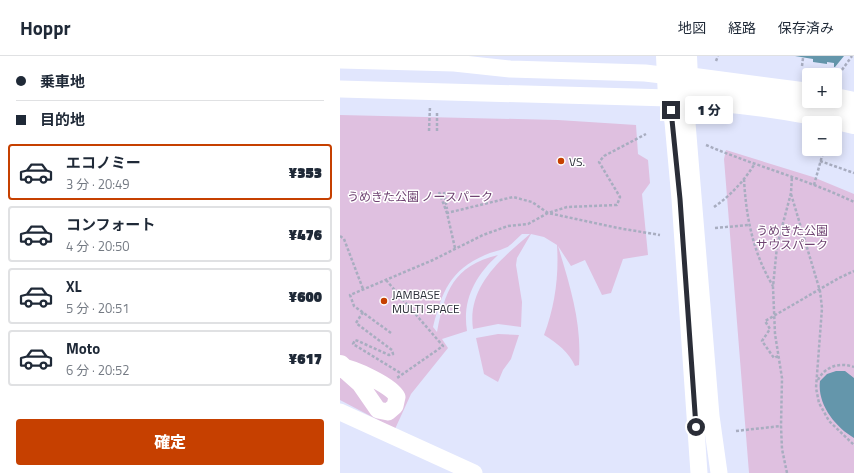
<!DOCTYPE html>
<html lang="ja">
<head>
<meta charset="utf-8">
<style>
  :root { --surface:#fff; --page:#f6f6f7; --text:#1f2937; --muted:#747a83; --line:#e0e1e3; --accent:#c64000 }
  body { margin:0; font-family:"Titillium Web","Noto Sans JP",sans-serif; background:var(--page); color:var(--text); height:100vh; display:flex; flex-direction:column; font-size:15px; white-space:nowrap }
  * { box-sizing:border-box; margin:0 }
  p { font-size:13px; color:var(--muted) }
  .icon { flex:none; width:22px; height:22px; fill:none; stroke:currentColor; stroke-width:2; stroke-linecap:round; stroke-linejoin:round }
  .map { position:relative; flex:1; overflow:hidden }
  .side { display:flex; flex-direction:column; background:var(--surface); width:340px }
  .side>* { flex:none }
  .guide { display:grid; align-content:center; height:88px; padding:0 16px; background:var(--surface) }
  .tools { position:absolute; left:462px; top:12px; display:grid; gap:8px }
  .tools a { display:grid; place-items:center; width:40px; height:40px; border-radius:4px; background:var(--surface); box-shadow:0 2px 10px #0003; font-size:20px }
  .end { position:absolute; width:18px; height:18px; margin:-9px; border:5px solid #2a2d37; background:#fff; box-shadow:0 0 0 2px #fff }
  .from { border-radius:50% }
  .bubble { position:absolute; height:28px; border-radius:4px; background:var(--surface); box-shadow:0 2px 10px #0003; font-size:13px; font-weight:800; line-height:28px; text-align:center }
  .guide b { display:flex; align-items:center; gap:14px; height:38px; font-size:15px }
  .guide b+b { border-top:1px solid var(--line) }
  .guide i { width:10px; height:10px; background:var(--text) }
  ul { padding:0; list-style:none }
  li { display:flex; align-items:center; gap:12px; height:56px; margin:0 8px 6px; padding:0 8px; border:2px solid var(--line); border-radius:4px }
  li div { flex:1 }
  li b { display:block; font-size:15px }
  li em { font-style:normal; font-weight:800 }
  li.active { border-color:var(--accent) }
  li>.icon { width:36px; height:36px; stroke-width:1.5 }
  .cta { display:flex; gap:8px; margin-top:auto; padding:8px 16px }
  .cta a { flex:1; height:46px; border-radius:4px; background:var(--accent); color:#fff; font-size:16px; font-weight:800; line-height:46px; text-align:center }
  header { display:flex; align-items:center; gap:24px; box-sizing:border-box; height:56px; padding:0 20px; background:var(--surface); border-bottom:1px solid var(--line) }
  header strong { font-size:19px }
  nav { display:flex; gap:22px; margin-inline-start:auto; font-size:14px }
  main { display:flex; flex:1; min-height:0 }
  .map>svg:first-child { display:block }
</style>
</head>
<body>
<header>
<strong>Hoppr</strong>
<nav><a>地図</a><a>経路</a><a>保存済み</a></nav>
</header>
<main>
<section class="side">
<div class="guide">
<b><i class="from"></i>乗車地</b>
<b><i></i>目的地</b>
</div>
<ul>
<li class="active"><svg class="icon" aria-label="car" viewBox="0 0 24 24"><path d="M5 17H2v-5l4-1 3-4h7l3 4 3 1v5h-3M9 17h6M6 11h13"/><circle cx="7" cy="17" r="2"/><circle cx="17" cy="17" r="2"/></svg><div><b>エコノミー</b><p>3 分 · 20:49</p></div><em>¥353</em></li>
<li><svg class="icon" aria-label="car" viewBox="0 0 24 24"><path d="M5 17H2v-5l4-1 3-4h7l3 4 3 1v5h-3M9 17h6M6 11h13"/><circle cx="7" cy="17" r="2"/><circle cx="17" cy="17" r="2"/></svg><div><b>コンフォート</b><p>4 分 · 20:50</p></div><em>¥476</em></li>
<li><svg class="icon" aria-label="car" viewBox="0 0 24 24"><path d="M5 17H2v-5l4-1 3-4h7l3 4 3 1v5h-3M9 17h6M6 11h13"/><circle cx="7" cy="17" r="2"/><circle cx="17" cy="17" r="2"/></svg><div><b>XL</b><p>5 分 · 20:51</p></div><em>¥600</em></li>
<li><svg class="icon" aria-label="car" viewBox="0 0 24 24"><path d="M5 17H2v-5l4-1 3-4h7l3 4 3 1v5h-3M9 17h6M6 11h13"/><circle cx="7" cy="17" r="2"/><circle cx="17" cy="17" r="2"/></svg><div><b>Moto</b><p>6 分 · 20:52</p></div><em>¥617</em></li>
</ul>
<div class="cta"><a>確定</a></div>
</section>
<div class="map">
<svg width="514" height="417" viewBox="0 0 514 417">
  <rect width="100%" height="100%" fill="#e1e6fd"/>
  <path fill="#dfc0e0" d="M0 59 218 64 296 69 298 98 308 104 310 127 302 138 308 199 283 203 271 237 262 239 245 204 231 210 218 190C230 230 242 267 239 309L235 310C229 296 217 287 204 279 215 250 219 220 217 189L204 181 191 178 177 202 176 209 182 246 181 271 158 268 133 273C127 230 161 203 190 178H182C177 182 171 190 165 192 159 195 151 196 145 199 110 214 102 236 93 271L97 276C105 235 113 210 158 199 135 220 122 244 127 275L102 283 108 292 71 338 55 373 0 344Z
    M386 94 473 121 514 138V417H409L384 103Z
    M158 278 179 279 171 303 163 314 158 326 144 318 136 282Z"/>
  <path fill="#6496ab" d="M455 0H504L495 11H494V7L487 6V8L473 6V3Z
    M496 315H505L514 322V382C495 371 477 348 480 325L487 318Z"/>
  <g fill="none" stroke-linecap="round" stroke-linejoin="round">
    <path stroke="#a8adc0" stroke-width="2.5" stroke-dasharray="3 2" stroke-linecap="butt" d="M376 5 378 0
      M462 10 463 2
      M499 18 512 0
      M89 75 90 50
      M97 75V57
      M366 89C415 110 466 123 514 146
      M480 105 514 117
      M404 123C406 161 413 197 433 230
      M474 129 484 93
      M99 136 107 157
      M104 136 107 153
      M451 138 480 235 482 252 476 332 479 347 489 365 514 389
      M374 151C390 140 403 126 414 109
      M375 172 409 169
      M0 180 4 183 23 233
      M115 192 107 157 173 141 192 146 208 157 278 172 320 179
      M46 224 103 290 57 322
      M23 256 16 267 52 294 53 298 49 299 18 285 15 284 13 288 62 318
      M51 277 14 250 10 239 93 204 143 179 168 170 188 168 208 157 227 151 277 149 280 141 259 106 264 100 306 78
      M438 300 434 302 422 285 430 273 425 265 499 222 514 215
      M478 324C485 310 500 306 514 311
      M396 375 441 370
      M447 417 442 393 441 370 442 322 435 278 433 231 437 190 451 137 452 120"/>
    <path stroke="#fff" stroke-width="17" d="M0 4 114 7 170 13 305 17 347 22V67L371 360 379 417
      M0 33 329 42 333 66 340 143 359 417
      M1 311C14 312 52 330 57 341L55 350 48 356 38 354 20 328Z
      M0 356 134 417"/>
    <path stroke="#fff" stroke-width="22" d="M327 0 329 42C391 44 453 52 514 67
      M346 0 347 22 469 38
      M495 43 514 47
      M0 310 1 311"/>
  </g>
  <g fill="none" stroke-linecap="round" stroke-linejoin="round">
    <path stroke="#2a2d37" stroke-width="5" d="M331 54 340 143 356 371"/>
  </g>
  <g fill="#c64000" stroke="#fff" stroke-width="1.5">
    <circle cx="221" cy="105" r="4"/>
    <circle cx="44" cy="245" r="4"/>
  </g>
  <g text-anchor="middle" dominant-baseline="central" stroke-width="3" stroke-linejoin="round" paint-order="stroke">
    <g font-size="12" fill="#2a2d37" stroke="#fff" text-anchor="start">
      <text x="229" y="105">VS.</text>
      <text x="52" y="238">JAMBASE<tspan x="52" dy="14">MULTI SPACE</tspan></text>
    </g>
    <g font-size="12" fill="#6f4372" stroke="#fff">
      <text x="80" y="140">うめきた公園 ノースパーク</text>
      <text x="452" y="174">うめきた公園<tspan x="452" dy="14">サウスパーク</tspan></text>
    </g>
  </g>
</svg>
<div class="tools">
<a>+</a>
<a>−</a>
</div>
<i class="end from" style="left:356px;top:371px"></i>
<i class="end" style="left:331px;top:54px"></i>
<div class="bubble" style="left:345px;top:40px;width:48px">1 分</div>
</div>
</main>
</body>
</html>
